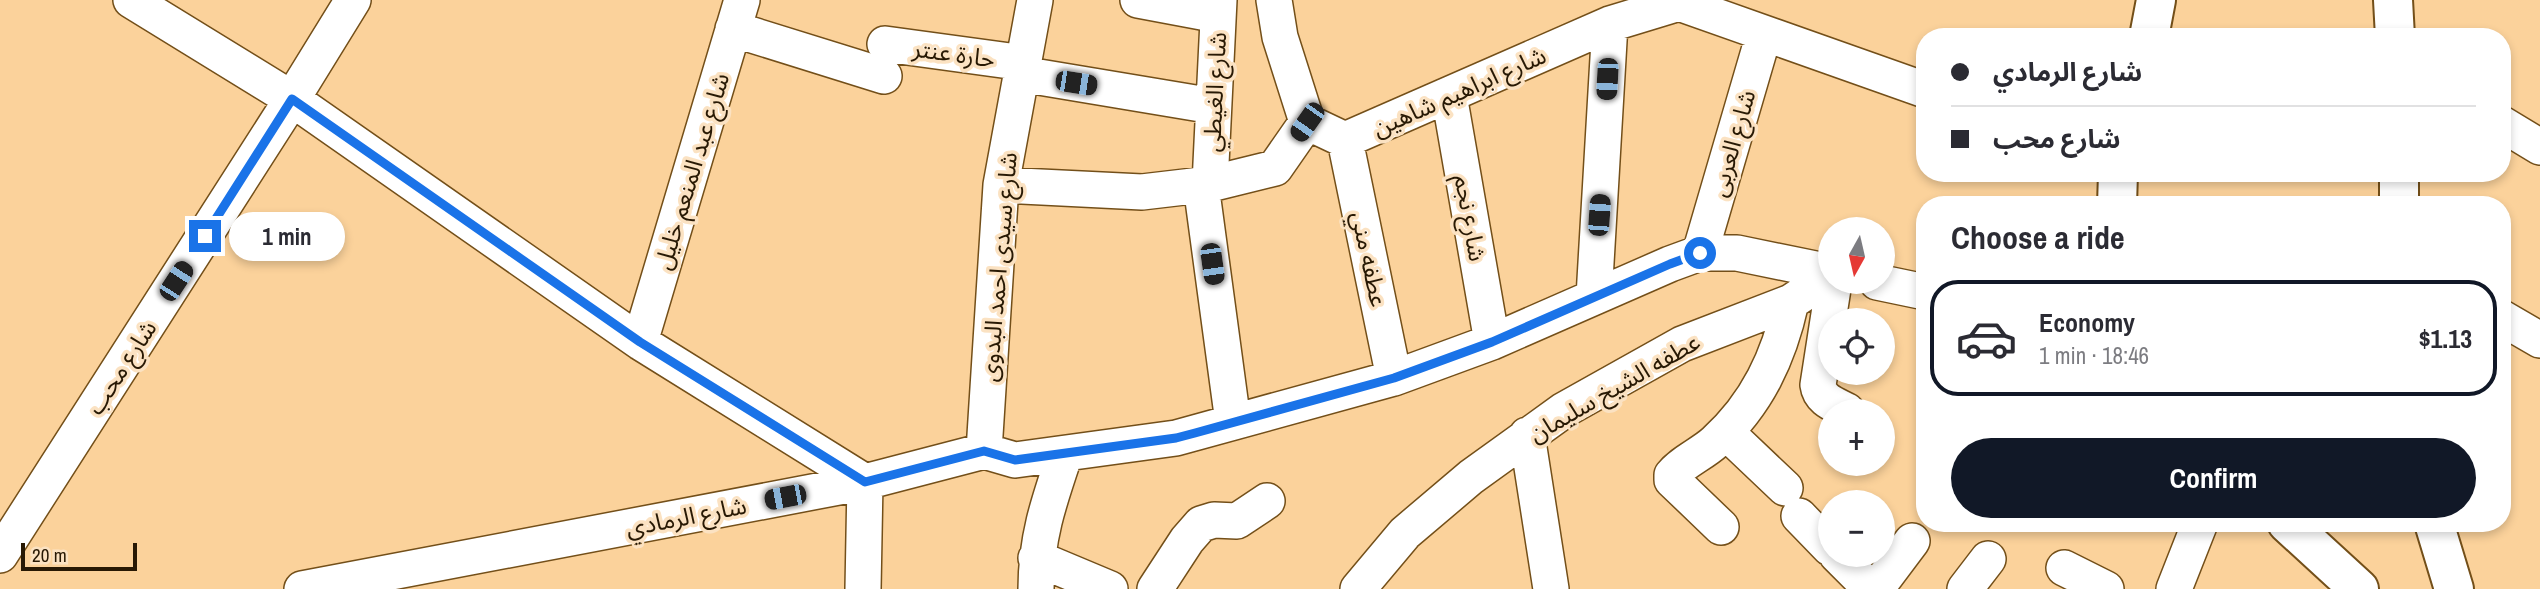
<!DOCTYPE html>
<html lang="en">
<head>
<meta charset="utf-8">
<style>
  :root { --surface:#fff; --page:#f7f7f7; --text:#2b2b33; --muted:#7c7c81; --line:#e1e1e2; --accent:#111827 }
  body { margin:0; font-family:"Archivo Narrow","Noto Sans Arabic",sans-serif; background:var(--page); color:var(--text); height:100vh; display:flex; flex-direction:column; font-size:26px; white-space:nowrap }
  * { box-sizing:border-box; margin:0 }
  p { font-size:23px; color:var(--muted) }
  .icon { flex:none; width:38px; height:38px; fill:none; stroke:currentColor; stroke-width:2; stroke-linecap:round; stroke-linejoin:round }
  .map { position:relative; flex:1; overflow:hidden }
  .sheet { position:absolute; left:1916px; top:196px; width:595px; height:336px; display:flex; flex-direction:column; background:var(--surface); border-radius:28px; box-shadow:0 4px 10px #0003 }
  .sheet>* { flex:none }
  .top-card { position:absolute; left:1916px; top:28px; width:595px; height:154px; border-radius:28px; box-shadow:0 4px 10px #0003; display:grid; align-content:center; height:154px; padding:0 35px; background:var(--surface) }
  .needle { width:46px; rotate:188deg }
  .fabs { position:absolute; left:1818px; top:217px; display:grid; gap:14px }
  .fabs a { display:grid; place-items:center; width:77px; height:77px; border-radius:50%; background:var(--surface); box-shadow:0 4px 10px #0003; font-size:35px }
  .scale { position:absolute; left:21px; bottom:18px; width:116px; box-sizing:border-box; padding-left:7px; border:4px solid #281904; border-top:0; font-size:19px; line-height:24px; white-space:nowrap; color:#281904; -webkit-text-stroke:5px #fbe2c2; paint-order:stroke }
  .end { position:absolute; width:32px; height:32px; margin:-16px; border:9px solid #1a73e8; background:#fff; box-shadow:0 0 0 4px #fff }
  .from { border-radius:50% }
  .bubble { position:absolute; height:49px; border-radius:24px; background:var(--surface); box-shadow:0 4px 10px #0003; font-size:23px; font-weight:700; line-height:49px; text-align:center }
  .car { position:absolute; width:21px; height:42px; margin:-21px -10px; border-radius:9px; box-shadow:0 0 5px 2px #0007; background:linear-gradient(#222 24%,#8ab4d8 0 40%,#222 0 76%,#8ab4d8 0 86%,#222 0) }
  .top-card b { display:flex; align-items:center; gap:24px; height:66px; font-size:26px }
  .top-card b+b { border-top:2px solid var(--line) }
  .top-card i { width:18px; height:18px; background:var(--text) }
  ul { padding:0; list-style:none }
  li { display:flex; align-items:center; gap:21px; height:116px; margin:0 14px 10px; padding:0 21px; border:4px solid var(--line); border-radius:28px }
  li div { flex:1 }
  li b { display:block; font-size:26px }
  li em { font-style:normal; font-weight:700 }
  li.current { border-color:var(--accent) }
  li>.icon { width:63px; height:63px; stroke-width:1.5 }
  h2 { padding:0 35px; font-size:32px; line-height:84px }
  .primary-button { display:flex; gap:14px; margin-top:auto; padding:14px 35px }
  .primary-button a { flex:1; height:80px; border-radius:42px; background:var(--accent); color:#fff; font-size:28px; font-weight:700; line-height:80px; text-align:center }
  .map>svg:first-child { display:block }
</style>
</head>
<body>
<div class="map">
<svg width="2540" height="589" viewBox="0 0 2540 589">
  <rect width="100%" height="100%" fill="#fbd29b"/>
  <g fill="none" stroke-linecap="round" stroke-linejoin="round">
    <defs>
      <path id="street" d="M131 0 292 99 640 342 865 482 863 589
        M1138 0 1218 15
        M1274 0 1280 37 1307 122
        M733 29 884 76
        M885 44 1024 63
        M1021 74 1213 106
        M1449 95 1492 342
        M2502 124 2540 147
        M1345 140 1394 378
        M1210 184 1219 0
        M1001 185 1142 192 1210 184 1275 168 1307 122 1345 140 1610 24 1679 3 1925 90
        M1201 185 1233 422
        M1700 253 1764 34
        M1834 282 1818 385C1820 400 1834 404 1847 411
        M1877 282 1925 292
        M1594 297 1610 24
        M2502 318 2540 340
        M640 342 742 0
        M1726 432 1785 488
        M1527 435 1551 589
        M984 451 1001 185 1035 0
        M1799 516 1830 548
        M1721 527 1672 480V475C1682 462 1702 454 1715 442 1757 404 1779 357 1791 302
        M0 555 292 99 353 0
        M1837 555 1871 589
        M1036 558 1110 589
        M2064 568 2106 589
        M302 589 865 482 984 451 1015 460 1176 438 1394 378 1492 342 1670 264 1700 253H1737L1830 272
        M1036 589C1036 538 1049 501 1065 454
        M1155 589 1187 540 1201 524 1214 520 1237 521 1267 501
        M1358 589 1405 533 1471 477 1564 410 1682 344 1791 302 1830 276
        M1876 589 1912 541
        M1965 589 1988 559
        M2174 589 2200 523"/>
      <path id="secondary" d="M2393 0 2395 37
        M2149 37 2156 0
        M2399 173V205
        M2117 205 2118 173
        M2287 523 2359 589
        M2434 523 2454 589"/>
    </defs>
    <use href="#street" stroke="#734f19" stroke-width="38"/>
    <use href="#secondary" stroke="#734f19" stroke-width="42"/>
    <use href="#street" stroke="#fff" stroke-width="35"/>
    <use href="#secondary" stroke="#fff" stroke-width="38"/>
  </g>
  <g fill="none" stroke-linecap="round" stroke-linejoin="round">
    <path stroke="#1a73e8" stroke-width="9" d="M205 236 292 99 640 342 865 482 984 451 1015 460 1176 438 1195 433 1394 378 1492 342 1670 264 1700 253"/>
  </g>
  <g text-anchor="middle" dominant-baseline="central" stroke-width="7" stroke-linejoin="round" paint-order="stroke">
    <g font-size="24" fill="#281904" stroke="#fbe2c2">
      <text transform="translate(954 53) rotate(8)">حارة عنتر</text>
      <text transform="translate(1459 91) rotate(-24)">شارع ابراهيم شاهين</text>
      <text transform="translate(1214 92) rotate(-87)">شارع الغيطي</text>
      <text transform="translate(1732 143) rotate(-74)">شارع العربى</text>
      <text transform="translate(691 171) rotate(-73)">شارع عبد المنعم خليل</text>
      <text transform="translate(1471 218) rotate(80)">شارع نجم</text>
      <text transform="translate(1370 259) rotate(78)">عطفه مني</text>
      <text transform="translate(998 267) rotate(-85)">شارع سيدى احمد البدوى</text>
      <text transform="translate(121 367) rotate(-57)">شارع محب</text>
      <text transform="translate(1614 387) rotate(-30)">عطفه الشيخ سليمان</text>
      <text transform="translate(686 516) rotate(-11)">شارع الرمادي</text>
    </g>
  </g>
</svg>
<div class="fabs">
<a><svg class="needle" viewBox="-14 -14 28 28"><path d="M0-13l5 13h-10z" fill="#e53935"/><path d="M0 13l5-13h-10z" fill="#7c7c81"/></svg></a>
<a><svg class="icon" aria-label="locate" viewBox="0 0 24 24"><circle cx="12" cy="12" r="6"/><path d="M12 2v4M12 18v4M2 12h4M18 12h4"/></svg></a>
<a>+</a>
<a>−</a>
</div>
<div class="scale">20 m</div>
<i class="end from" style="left:1700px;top:253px"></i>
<i class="end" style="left:205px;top:236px"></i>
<div class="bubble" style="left:229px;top:212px;width:116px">1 min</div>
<i class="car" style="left:1607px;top:79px;rotate:183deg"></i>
<i class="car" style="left:1076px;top:83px;rotate:99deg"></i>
<i class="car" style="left:1307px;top:122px;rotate:215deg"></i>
<i class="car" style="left:1599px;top:215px;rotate:4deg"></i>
<i class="car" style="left:1212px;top:264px;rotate:172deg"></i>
<i class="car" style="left:176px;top:281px;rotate:33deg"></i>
<i class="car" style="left:785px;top:497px;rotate:259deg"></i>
<div class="top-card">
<b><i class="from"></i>شارع الرمادي</b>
<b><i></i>شارع محب</b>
</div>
<section class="sheet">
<h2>Choose a ride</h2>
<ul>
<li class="current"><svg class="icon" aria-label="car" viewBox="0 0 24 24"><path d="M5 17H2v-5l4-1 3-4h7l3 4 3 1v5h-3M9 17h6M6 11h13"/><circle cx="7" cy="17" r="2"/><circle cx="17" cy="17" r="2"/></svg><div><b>Economy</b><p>1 min · 18:46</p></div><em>$1.13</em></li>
</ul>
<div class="primary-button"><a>Confirm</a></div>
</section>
</div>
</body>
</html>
